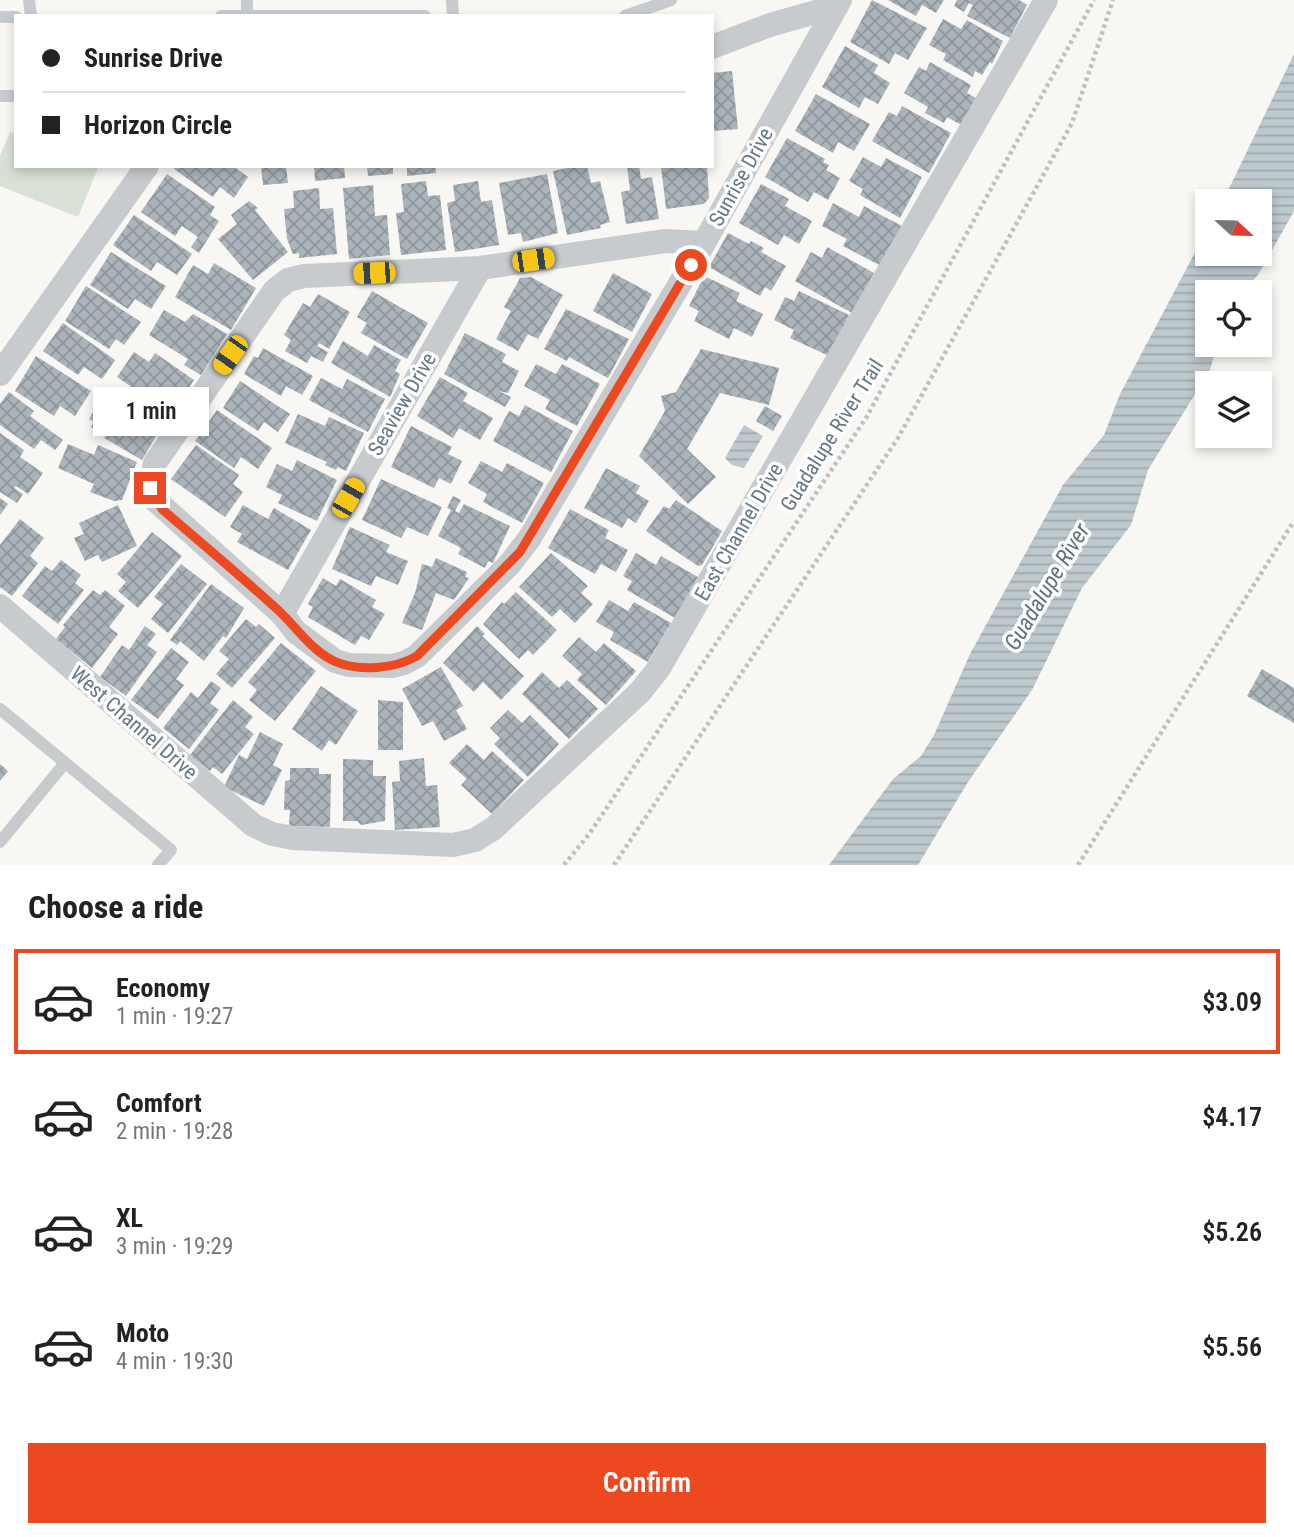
<!DOCTYPE html>
<html lang="en">
<head>
<meta charset="utf-8">
<style>
  :root { --surface:#fff; --page:#f6f6f6; --text:#222; --muted:#767676; --line:#e0e0e0; --accent:#ec4920 }
  body { margin:0; font-family:"Roboto Condensed",sans-serif; background:var(--page); color:var(--text); height:100vh; display:flex; flex-direction:column; font-size:26px; white-space:nowrap }
  * { box-sizing:border-box; margin:0 }
  p { font-size:23px; color:var(--muted) }
  .icon { flex:none; width:38px; height:38px; fill:none; stroke:currentColor; stroke-width:2; stroke-linecap:round; stroke-linejoin:round }
  .map { position:relative; height:865px; overflow:hidden }
  .details { display:flex; flex-direction:column; background:var(--surface); flex:1 }
  .details>* { flex:none }
  .hud { position:absolute; left:14px; top:14px; width:700px; height:154px; border-radius:0px; box-shadow:0 4px 10px #0003; display:grid; align-content:center; height:154px; padding:0 28px; background:var(--surface) }
  .needle { width:46px; rotate:112deg }
  .controls { position:absolute; left:1195px; top:189px; display:grid; gap:14px }
  .controls a { display:grid; place-items:center; width:77px; height:77px; border-radius:0px; background:var(--surface); box-shadow:0 4px 10px #0003; font-size:35px }
  .end { position:absolute; width:32px; height:32px; margin:-16px; border:9px solid #ec4920; background:#fff; box-shadow:0 0 0 4px #fff }
  .from { border-radius:50% }
  .bubble { position:absolute; height:49px; border-radius:0px; background:var(--surface); box-shadow:0 4px 10px #0003; font-size:23px; font-weight:600; line-height:49px; text-align:center }
  .car { position:absolute; width:21px; height:42px; margin:-21px -10px; border-radius:9px; box-shadow:0 0 5px 2px #0007; background:linear-gradient(#f5c518 24%,#345 0 40%,#f5c518 0 76%,#345 0 86%,#f5c518 0) }
  .hud b { display:flex; align-items:center; gap:24px; height:66px; font-size:26px }
  .hud b+b { border-top:2px solid var(--line) }
  .hud i { width:18px; height:18px; background:var(--text) }
  ul { padding:0; list-style:none }
  li { display:flex; align-items:center; gap:21px; height:105px; margin:0 14px 10px; padding:0 14px; border:4px solid transparent; border-radius:0px }
  li div { flex:1 }
  li b { display:block; font-size:26px }
  li em { font-style:normal; font-weight:600 }
  li.current { border-color:var(--accent) }
  li>.icon { width:63px; height:63px; stroke-width:1.5 }
  h2 { padding:0 28px; font-size:32px; line-height:84px }
  .button { display:flex; gap:14px; margin-top:auto; padding:14px 28px }
  .button a { flex:1; height:80px; border-radius:0px; background:var(--accent); color:#fff; font-size:28px; font-weight:600; line-height:80px; text-align:center }
  .map>svg:first-child { display:block }
</style>
</head>
<body>
<div class="map">
<svg width="1294" height="865" viewBox="0 0 1294 865">
  <defs>
    <pattern id="water-rules" width="6" height="5" patternUnits="userSpaceOnUse" patternTransform="scale(1.75)"><rect width="6" height="5" fill="#bdc9cd"/><path d="M0 2.5h6" fill="none" stroke="#9da8ac"/></pattern>
    <pattern id="building-cross-hatch" width="8" height="8" patternUnits="userSpaceOnUse" patternTransform="scale(1.75)"><rect width="8" height="8" fill="#abb4ba"/><path d="M0 0l8 8M0 8l8-8" fill="none" stroke="#8f979d"/></pattern>
  </defs>
  <rect width="100%" height="100%" fill="#f8f7f4"/>
  <path fill="#d9e0d5" d="M10 132 16 134V166L98 168 78 217 0 186V156Z"/>
  <path fill="url(#water-rules)" d="M1294 54V211L1258 275 1242 292H1208V345H1217L1210 370 1148 470 1131 525 1082 588 1032 690 968 782 918 865H829L893 779 921 756 934 735 970 654 1063 485 1104 435 1120 394 1207 230 1208 254H1260V201H1223Z
    M744 425 763 436 744 468 732 465 725 458Z"/>
  <path fill="url(#building-cross-hatch)" d="M872 0 927 28 908 60 895 53 889 64 850 42Z
    M888 0H944L936 13 922 5 916 16Z
    M957 0H1019L1027 5 1010 38 967 16 973 5 969 3 964 12 954 6Z
    M943 19 961 29 967 20 1003 41 992 64 990 62 982 75 975 71 973 77 943 60 946 54 929 45Z
    M845 46 878 65 874 73 890 83 878 104 865 97 859 108 822 87Z
    M930 62 971 85 967 93 976 98 961 125 947 117 944 123 925 113 928 107 904 93 919 67 926 71Z
    M732 71 738 129 712 131V73Z
    M816 94 870 124 854 151 838 142 833 153 795 131Z
    M902 106 951 133 929 173 872 141 889 112 897 116Z
    M787 138 825 159 823 162 829 165 826 170 840 178 828 200 814 192 808 202 765 177Z
    M863 157 881 167 886 158 922 177 900 218 860 195 863 189 849 181Z
    M176 166H233L248 177 234 198 220 187 213 197 174 169Z
    M261 166H286L288 183 263 185Z
    M314 166H344L345 178 315 181Z
    M367 166H393V174L368 176Z
    M407 166H435L436 173 407 176Z
    M576 166H587L591 183 600 181 610 222 600 225 601 228 567 235 553 171Z
    M627 166H639L641 179 652 177 659 219 626 224 621 192 630 190Z
    M661 166H707L709 198 704 204 666 209Z
    M167 174 215 207 210 215 219 221 199 253 191 247 198 237 182 226 175 236 141 212Z
    M547 174 558 233 523 242 521 233 508 235 499 183Z
    M426 181 428 196 440 195 446 250 401 255 396 213 404 212 401 184Z
    M478 181 481 202 492 200 499 245 455 252 447 203 455 201 453 185Z
    M761 184 789 199 785 206 812 221 799 244 784 235 778 245 739 223Z
    M373 185 375 216 387 215 390 255 349 259 343 188Z
    M319 188 320 209 333 208 337 254 299 258V253L293 254 287 239 284 209 294 208 293 191Z
    M249 201 258 208 255 210 288 252 253 280 218 239 237 224 231 215Z
    M833 203 859 217 864 206 902 226 881 266 843 246 847 239 822 226Z
    M134 215 192 254 177 275 157 262 151 271 113 245Z
    M728 233 749 244 751 241 764 248 761 252 786 266 771 291 765 287 760 296 709 267Z
    M827 247 874 273 852 313 795 281 811 252 822 258Z
    M111 252 166 286 151 309 135 299 128 309 90 285Z
    M214 263 256 288 231 330 175 297 193 265 208 274Z
    M613 273 652 294 632 332 593 311Z
    M704 276 740 293 736 301 763 314 752 337 734 328 729 339 694 321 699 311 689 306Z
    M531 277 563 295 538 339 528 334 518 351 496 339 511 311 504 307 520 278Z
    M86 286 141 322 124 345 116 339 109 349 65 321Z
    M372 291 428 323 407 359 361 333 367 323 357 317Z
    M799 291 849 315 829 356 790 338 794 330 774 320 785 297 794 301Z
    M318 294 350 312 329 349 319 343 317 346 328 352 323 362 311 356 307 363 285 351 291 340 284 335 303 303 310 307Z
    M566 309 629 339 608 378 569 357 567 361 544 349Z
    M164 310 185 322 193 314 227 334 201 375 184 365 188 359 149 335Z
    M63 323 115 360 102 379 84 367 78 375 43 351Z
    M465 333 506 354 502 362 519 371 508 393 499 391 511 397 505 407 444 374Z
    M343 341 368 356 374 345 401 360 395 371 400 374 390 397 331 363Z
    M263 348 313 376 302 395 286 386 281 396 244 374 254 356 258 358Z
    M701 349 779 368 769 405 720 393 687 449 716 477 688 504 639 456 665 411 661 396 676 392Z
    M134 352 149 362 155 353 194 380 172 414 160 406 157 410 130 392 133 388 117 377Z
    M36 356 91 391 75 416 60 406 54 416 15 391Z
    M536 364 556 374 562 364 600 384 577 426 545 409 550 400 524 386Z
    M440 377 468 393 463 401 493 418 480 440 459 428 453 438 417 416Z
    M321 378 342 389 347 379 385 399 368 432 309 400Z
    M240 381 290 414 278 432 264 422 258 431 223 408Z
    M9 392 34 411 30 416 63 440 55 450 41 440 34 449 0 425V404Z
    M122 395 165 421 142 460 104 438 109 430 105 428 102 433 91 427 94 422 89 419 102 397 116 406Z
    M525 405 573 431 551 472 493 441 509 411 519 416Z
    M765 406 782 416 773 431 756 421Z
    M217 410 272 448 258 469 241 457 234 468 195 441Z
    M298 414 325 426 329 417 364 433 346 471 338 467 336 470 325 465 327 462 285 443Z
    M411 426 452 447 448 454 462 461 451 484 439 478 434 488 391 467Z
    M0 433 24 450 20 457 43 473 28 494 16 486 14 488 23 494 17 503 0 492Z
    M68 444 94 455 98 445 137 462 122 500 114 501 90 492 94 484 58 468Z
    M196 445 239 475 233 484 243 492 225 517 171 479Z
    M297 460 337 480 317 521 278 503 282 495 266 487 277 464 292 471Z
    M481 461 502 472 507 463 544 483 522 523 483 502 487 494 468 483Z
    M606 468 640 486 636 493 649 501 636 523 628 518 622 528 584 508Z
    M381 479 442 507 428 536 407 527 401 538 362 520Z
    M453 496 461 500 455 511 459 513 464 504 510 526 493 563 488 561 485 568 458 554 461 548 438 536 451 510 447 508Z
    M0 498 8 504 0 515Z
    M676 500 722 531 702 565 698 566 646 531 664 506 669 509Z
    M118 505 137 546 102 562 98 555 85 561 74 538 84 534 79 523Z
    M243 505 268 519 274 508 311 530 288 570 237 542 242 534 230 527Z
    M570 509 609 530 605 538 628 550 616 572 601 564 595 574 548 548Z
    M20 519 44 538 30 556 38 563 12 596 0 587V545Z
    M350 527 390 545 386 552 408 561 398 585 376 576 371 586 332 569Z
    M152 532 182 556 138 608 118 591 126 582 117 574Z
    M551 553 588 586 581 593 593 604 575 623 560 609 552 617 519 587Z
    M636 553 656 565 661 556 698 577 675 618 627 590 632 581 623 576Z
    M436 558 467 572 465 577 469 578 454 600 436 593 422 630 402 623 415 593 422 564 432 567Z
    M61 560 81 575 75 583 84 590 58 624 22 596 45 566 52 571Z
    M181 564 207 584 168 633 151 619 163 604 154 597Z
    M323 578 336 586 340 579 376 600 372 607 385 614 369 640 361 636 355 645 308 617 313 607 308 604Z
    M211 584 244 608 226 638 223 636 204 661 180 641 177 645 170 640Z
    M93 590 100 595 105 590 125 606 109 627 118 634 92 668 56 639 65 627 63 625Z
    M516 592 557 630 533 655 528 650 519 659 483 624 502 602 504 604Z
    M609 600 628 611 634 602 671 623 648 662 610 640 614 632 596 622Z
    M246 619 256 627 259 624 275 638 232 688 216 674 229 659 219 651Z
    M145 626 156 634 147 645 157 652 126 696 100 677 122 645 129 650Z
    M477 626 485 634 482 636 524 676 501 700 483 682 474 692 443 663Z
    M579 637 596 652 604 643 636 671 606 705 577 680 582 674 562 656Z
    M281 643 316 671 275 721 249 700 257 690 248 682Z
    M171 648 189 662 176 679 184 685 158 719 131 700Z
    M441 667 463 706 456 710 467 729 444 741 433 721 422 726 402 689Z
    M1262 669 1294 688V723L1247 696Z
    M542 672 559 688 567 680 598 709 569 739 522 694Z
    M211 681 221 688 210 703 219 710 189 749 163 728 191 692 198 698Z
    M321 686 358 711 336 745 329 740 322 751 292 729Z
    M233 700 253 717 245 727 254 734 222 774 213 767 210 771 190 755Z
    M378 700 403 702V750H378Z
    M508 710 522 723 530 715 559 744 528 777 494 744 500 738 490 728Z
    M260 732 283 744 273 765 282 770 264 806 224 787 239 755 247 759Z
    M467 744 484 760 492 751 524 780 492 814 461 785 467 779 449 763Z
    M424 758 426 786 437 785 440 827 395 830 392 782 400 781 399 761Z
    M343 759 373 760V776H386L385 821 361 825 357 821H343Z
    M0 764 8 771 0 781Z
    M290 768H319V774H331L330 827 289 826 290 810H284L285 781 290 780Z"/>
  <g fill="none" stroke-linecap="round" stroke-linejoin="round">
    <path stroke="#bec1c3" stroke-width="4.5" stroke-dasharray="3.5 3.5" stroke-linecap="butt" d="M564 865 590 833 866 418 1094 0
      M614 865 898 438 1072 123 1113 0
      M1078 865 1294 521"/>
    <path stroke="#c7cbce" stroke-width="12" d="M29 0 31 16
      M247 0V16
      M452 0 453 16
      M221 16H425
      M625 16 671 0
      M0 17H16
      M0 96H16
      M0 709 171 850 158 865
      M0 842 65 763"/>
    <path stroke="#c7cbce" stroke-width="24" d="M712 47 770 25 837 6
      M704 243 666 241 480 268 304 276 288 280 274 291 155 463 150 487 154 499 282 614 296 632 335 661 349 665 392 666 404 663 417 656 509 565 529 539 704 243 840 0
      M0 374 147 166
      M0 606 253 825 272 834 293 838 453 845 475 840 494 828 640 692 659 668 1046 0
      M282 614 480 268"/>
  </g>
  <g fill="none" stroke-linecap="round" stroke-linejoin="round">
    <path stroke="#ec4920" stroke-width="9" d="M150 488 162 509C201 543 241 576 279 611 297 628 311 650 334 661 358 672 395 669 417 656L520 552 691 265"/>
  </g>
  <g text-anchor="middle" dominant-baseline="central" stroke-width="7" stroke-linejoin="round" paint-order="stroke">
    <g font-size="21" fill="#657987" stroke="#fff">
      <text transform="translate(741 177) rotate(-61)">Sunrise Drive</text>
      <text transform="translate(402 404) rotate(-60)">Seaview Drive</text>
      <text transform="translate(832 435) rotate(-58)">Guadalupe River Trail</text>
      <text transform="translate(739 532) rotate(-60)">East Channel Drive</text>
      <text transform="translate(134 723) rotate(41)">West Channel Drive</text>
    </g>
    <g font-size="23" font-style="italic" fill="#5c747c" stroke="#fff">
      <text transform="translate(1047 587) rotate(-59)">Guadalupe River</text>
    </g>
  </g>
</svg>
<div class="controls">
<a><svg class="needle" viewBox="-14 -14 28 28"><path d="M0-13l5 13h-10z" fill="#e53935"/><path d="M0 13l5-13h-10z" fill="#767676"/></svg></a>
<a><svg class="icon" aria-label="locate" viewBox="0 0 24 24"><circle cx="12" cy="12" r="6"/><path d="M12 2v4M12 18v4M2 12h4M18 12h4"/></svg></a>
<a><svg class="icon" aria-label="layers" viewBox="0 0 24 24"><path d="M12 4l9 5-9 5-9-5zM3 14l9 5 9-5"/></svg></a>
</div>
<i class="end from" style="left:691px;top:265px"></i>
<i class="end" style="left:150px;top:488px"></i>
<div class="bubble" style="left:93px;top:387px;width:116px">1 min</div>
<i class="car" style="left:533px;top:260px;rotate:82deg"></i>
<i class="car" style="left:374px;top:273px;rotate:268deg"></i>
<i class="car" style="left:230px;top:355px;rotate:215deg"></i>
<i class="car" style="left:348px;top:498px;rotate:30deg"></i>
<div class="hud">
<b><i class="from"></i>Sunrise Drive</b>
<b><i></i>Horizon Circle</b>
</div>
</div>
<section class="details">
<h2>Choose a ride</h2>
<ul>
<li class="current"><svg class="icon" aria-label="car" viewBox="0 0 24 24"><path d="M5 17H2v-5l4-1 3-4h7l3 4 3 1v5h-3M9 17h6M6 11h13"/><circle cx="7" cy="17" r="2"/><circle cx="17" cy="17" r="2"/></svg><div><b>Economy</b><p>1 min · 19:27</p></div><em>$3.09</em></li>
<li><svg class="icon" aria-label="car" viewBox="0 0 24 24"><path d="M5 17H2v-5l4-1 3-4h7l3 4 3 1v5h-3M9 17h6M6 11h13"/><circle cx="7" cy="17" r="2"/><circle cx="17" cy="17" r="2"/></svg><div><b>Comfort</b><p>2 min · 19:28</p></div><em>$4.17</em></li>
<li><svg class="icon" aria-label="car" viewBox="0 0 24 24"><path d="M5 17H2v-5l4-1 3-4h7l3 4 3 1v5h-3M9 17h6M6 11h13"/><circle cx="7" cy="17" r="2"/><circle cx="17" cy="17" r="2"/></svg><div><b>XL</b><p>3 min · 19:29</p></div><em>$5.26</em></li>
<li><svg class="icon" aria-label="car" viewBox="0 0 24 24"><path d="M5 17H2v-5l4-1 3-4h7l3 4 3 1v5h-3M9 17h6M6 11h13"/><circle cx="7" cy="17" r="2"/><circle cx="17" cy="17" r="2"/></svg><div><b>Moto</b><p>4 min · 19:30</p></div><em>$5.56</em></li>
</ul>
<div class="button"><a>Confirm</a></div>
</section>
</body>
</html>
